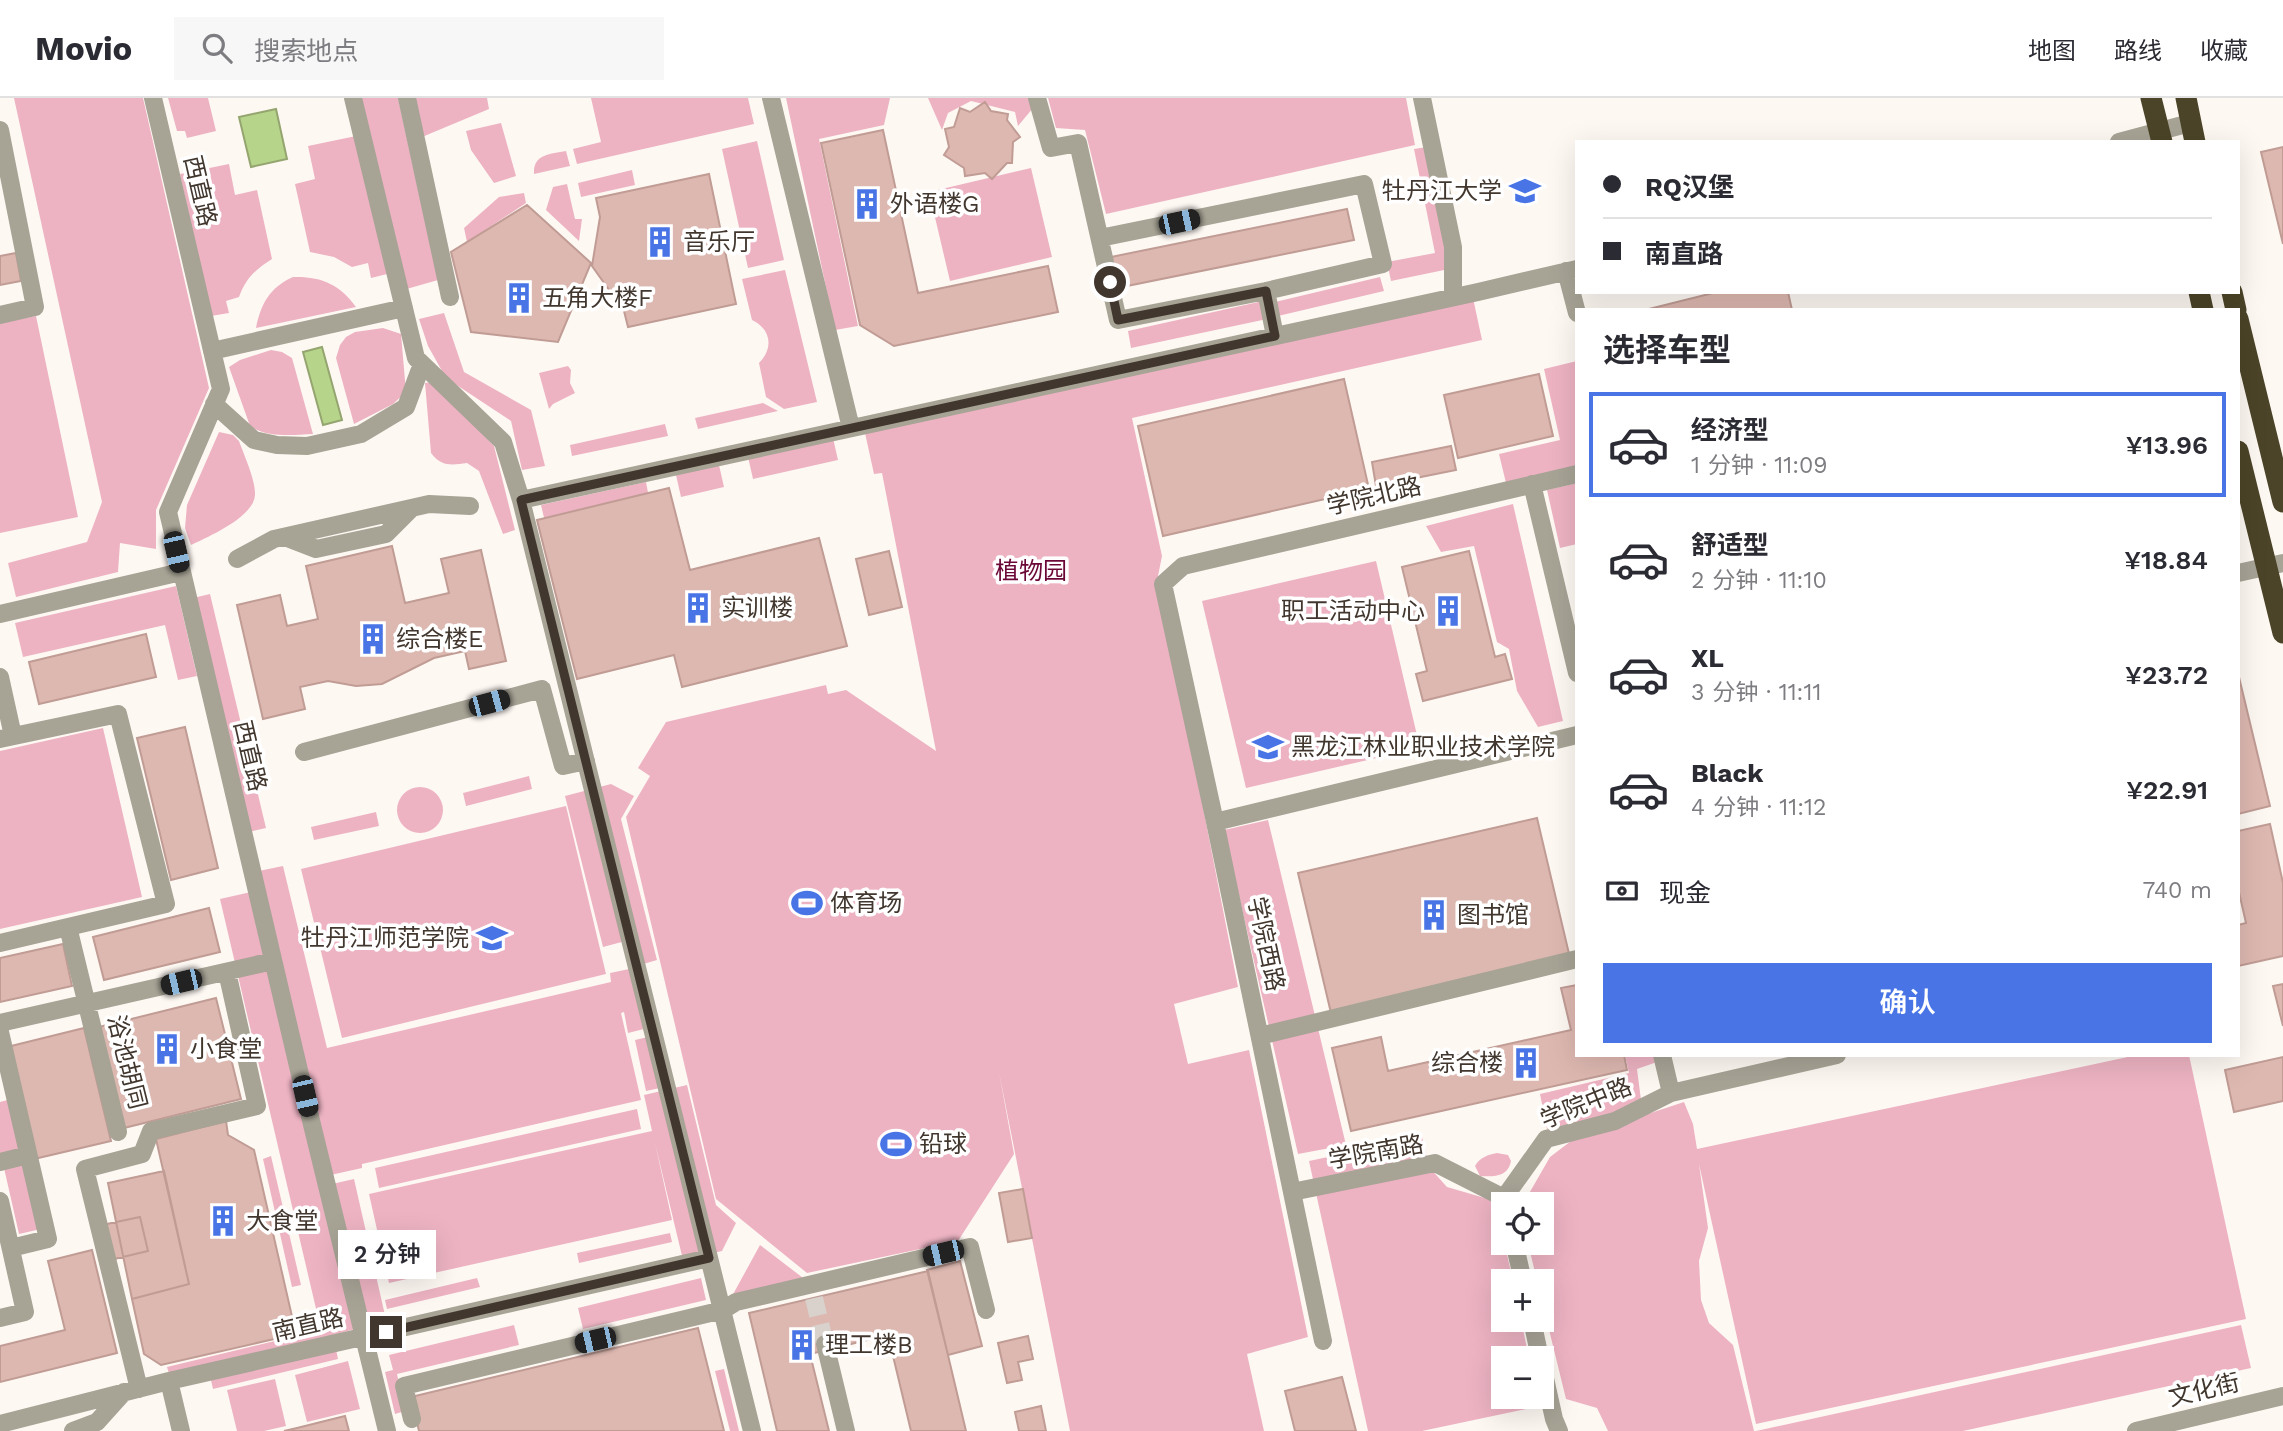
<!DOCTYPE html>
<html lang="zh">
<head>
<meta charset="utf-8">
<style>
  :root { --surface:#fff; --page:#f7f7f7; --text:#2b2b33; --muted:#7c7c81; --line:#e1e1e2; --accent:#4874e6 }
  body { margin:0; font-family:"Work Sans","Noto Sans SC",sans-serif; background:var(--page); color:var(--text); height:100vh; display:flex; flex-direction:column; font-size:26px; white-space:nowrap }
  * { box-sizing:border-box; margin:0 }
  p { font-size:23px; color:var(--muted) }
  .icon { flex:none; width:38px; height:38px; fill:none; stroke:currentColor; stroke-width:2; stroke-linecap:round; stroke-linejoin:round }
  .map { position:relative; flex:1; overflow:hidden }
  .details { position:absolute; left:1575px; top:210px; width:665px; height:749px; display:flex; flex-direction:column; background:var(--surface); border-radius:0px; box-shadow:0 7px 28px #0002 }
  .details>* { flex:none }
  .top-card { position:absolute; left:1575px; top:42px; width:665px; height:154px; border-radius:0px; box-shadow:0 7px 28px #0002; display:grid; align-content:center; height:154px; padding:0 28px; background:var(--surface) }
  .buttons { position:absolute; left:1491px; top:1094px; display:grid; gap:14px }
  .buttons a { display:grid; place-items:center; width:63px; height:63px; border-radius:0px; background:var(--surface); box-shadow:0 7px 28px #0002; font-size:35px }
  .end { position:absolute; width:32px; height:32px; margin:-16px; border:9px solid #42372e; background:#fff; box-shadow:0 0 0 4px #fff }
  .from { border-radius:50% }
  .bubble { position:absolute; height:49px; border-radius:0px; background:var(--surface); box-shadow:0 7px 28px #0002; font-size:23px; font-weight:600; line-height:49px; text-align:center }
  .car { position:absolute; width:21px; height:42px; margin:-21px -10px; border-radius:9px; box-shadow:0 0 5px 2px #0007; background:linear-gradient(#222 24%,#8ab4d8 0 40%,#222 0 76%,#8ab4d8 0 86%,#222 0) }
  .top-card b { display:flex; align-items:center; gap:24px; height:66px; font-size:26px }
  .top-card b+b { border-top:2px solid var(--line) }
  .top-card i { width:18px; height:18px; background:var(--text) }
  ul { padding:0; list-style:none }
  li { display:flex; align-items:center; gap:21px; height:105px; margin:0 14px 10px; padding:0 14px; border:4px solid transparent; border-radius:0px }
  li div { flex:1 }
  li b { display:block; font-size:26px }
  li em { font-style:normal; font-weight:600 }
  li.current { border-color:var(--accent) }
  li>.icon { width:63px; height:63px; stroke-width:1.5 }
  h2 { padding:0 28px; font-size:32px; line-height:84px }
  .pay { display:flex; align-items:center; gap:18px; height:77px; padding:0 28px; font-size:26px }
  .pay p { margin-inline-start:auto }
  .action { display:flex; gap:14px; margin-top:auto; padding:14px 28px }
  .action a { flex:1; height:80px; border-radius:0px; background:var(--accent); color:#fff; font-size:28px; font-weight:600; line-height:80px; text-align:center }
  header { display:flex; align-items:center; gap:42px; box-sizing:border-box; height:98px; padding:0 35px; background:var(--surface); border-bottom:2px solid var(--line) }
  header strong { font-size:33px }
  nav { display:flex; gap:38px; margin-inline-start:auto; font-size:24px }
  .search { width:490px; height:63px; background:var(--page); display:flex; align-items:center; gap:18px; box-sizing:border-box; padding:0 24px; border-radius:0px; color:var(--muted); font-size:26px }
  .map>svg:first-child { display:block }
</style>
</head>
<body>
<header>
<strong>Movio</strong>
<div class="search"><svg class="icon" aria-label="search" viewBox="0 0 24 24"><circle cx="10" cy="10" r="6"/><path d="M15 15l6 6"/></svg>搜索地点</div>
<nav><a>地图</a><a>路线</a><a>收藏</a></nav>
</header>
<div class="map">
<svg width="2283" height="1333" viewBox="0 0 2283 1333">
  <rect width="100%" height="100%" fill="#fef8f3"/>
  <path fill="#edb3c3" d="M14 0H143L209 290 156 412V451L120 445 118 474 16 499 8 465 87 444 102 404Z
    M168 0H208L216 33 187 40 185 33H177Z
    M360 0H398L438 182 403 192Z
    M413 0H487L489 11 422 39Z
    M591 0H748L754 26 577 66 573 51 601 44Z
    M786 0H890L884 27 819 41 858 228 835 232Z
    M928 0H1030L1033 10 1018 28 1015 14 971 3 948 15 942 32Z
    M1048 0H1406L1415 47 1106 116 1085 32 1056 30Z
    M501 25 516 78 494 85 471 52 466 33Z
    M356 38 387 176 371 180 368 165 352 169 334 159 310 154 295 86 315 81 308 48Z
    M757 43 784 162 748 170 722 51Z
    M1427 49 1449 171 1391 183 1387 164 1435 155 1414 51Z
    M566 53 570 68 534 76C533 56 550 56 566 53Z
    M229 66 235 97 257 92 272 161C255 172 246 180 239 199L226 203 229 215 211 218 180 76Z
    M1031 70 1052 159 950 183 929 94Z
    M632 72 635 87 581 99 578 85Z
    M567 86 575 121H582L579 143 546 112 553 89Z
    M524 95 526 105 467 144 464 130 499 99Z
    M785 172 817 304 784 311 766 299 759 265C774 250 771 231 752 222L742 181Z
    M293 179C320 178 340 186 356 209L256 230C261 206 269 190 293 179Z
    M1380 179 1384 193 1278 218 1275 204Z
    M1473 200 1482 242 1132 320 1162 458 1158 478 1238 889 1174 906 1188 966 1249 952 1308 1239 1247 1256 1264 1333H1070L999 974 1014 1056 958 1143 807 1175 716 1101 626 719 650 678 638 670 666 624 826 587 828 596 846 592 936 653 882 375 874 376 865 335Z
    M1263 203 1267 221 1131 250 1128 233Z
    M444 215 464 274 531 312 545 368 522 372 511 323 446 280 428 248 419 221Z
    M36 218 78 419 0 435V225Z
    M383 230 401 236 406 294 393 306 354 326 336 260 340 247 346 239 355 234Z
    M271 252 282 254 292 260 313 336C293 337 267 340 250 328L229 269 240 262Z
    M1577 263V368L1506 385 1499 356 1560 342 1544 271Z
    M568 268 571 272 570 285 575 295 553 306 549 311 539 275Z
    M433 284 494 348 515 432 503 436 479 373 467 365C452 367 441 369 431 355L425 285Z
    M763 305 778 313 698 331 695 320Z
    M665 326 668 338 572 358 570 347Z
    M219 334 233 337 239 343C244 357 256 383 255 397 254 419 208 439 191 447L185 430 187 407Z
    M833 340 838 362 753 381 748 359Z
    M719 367 724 389 681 399 676 377Z
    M646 384 650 405 546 428 541 407Z
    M1577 385V446L1560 450 1547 392Z
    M1513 406 1563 623 1538 629 1517 593 1509 551 1497 544 1474 448 1441 454 1426 428Z
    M1376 463 1420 650 1246 690 1202 503Z
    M176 488 197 578 178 582 165 527 23 559 15 525Z
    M210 496 266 730 249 734 193 500Z
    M103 630 142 799 0 831V653Z
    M529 678 532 691 466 708 463 695Z
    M611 686 634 698 621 721 657 862 640 867 633 841 603 849 565 698Z
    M397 712a23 23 0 1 1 46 0a23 23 0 1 1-46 0Z
    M566 708 606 876 342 940 301 771Z
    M376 714 379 728 314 742 311 729Z
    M1268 722 1346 1047 1298 1056 1224 732Z
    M283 768 327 950 611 884 610 875 634 870 648 930 628 935 624 914 621 915 641 1002 362 1066V1070L326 1078 254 774Z
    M251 794 355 1231 333 1237 338 1261 213 1291 208 1269 170 1279 167 1269 321 1232 220 801Z
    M648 939 660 990 646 993 635 942Z
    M1625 957H1656L1657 964 1637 971 1641 1002 1612 1017 1547 1031 1540 996 1629 975Z
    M2137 957H2189L2246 1221 1756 1326 1699 1066 1708 1130 1699 1163 1701 1202 1709 1225 1733 1247 1754 1333H1608L1597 1310 1566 1301 1542 1203V1183H1537L1528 1145 1542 1144V1106H1523L1550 1059 1575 1040 1684 1004 1693 1026 1697 1051Z
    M687 987 716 1107 736 1125 722 1153 683 1162 655 1045 672 1122 389 1185 369 1096 652 1033 644 997Z
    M11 1001 22 1051 0 1056V1004Z
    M637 1011 641 1031 379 1090 375 1070Z
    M1422 1039 1429 1069 1447 1089 1495 1103 1513 1183H1503V1222H1521L1529 1260H1503V1298L1538 1299 1540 1308 1422 1333H1368L1309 1063Z
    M1497 1055 1508 1057 1511 1063C1508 1079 1494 1079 1480 1078L1475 1068C1480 1059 1488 1057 1497 1055Z
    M271 1058 301 1187 292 1189 263 1061Z
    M25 1065 41 1131 19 1136 4 1070Z
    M354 1081 387 1226 366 1231 332 1086Z
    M670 1135 672 1144 579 1165 577 1155Z
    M760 1147 807 1183 731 1200Z
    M477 1180 480 1189 387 1211 385 1202Z
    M701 1180 706 1202 583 1231 578 1210Z
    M514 1227 519 1247 397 1276 405 1313 395 1316 385 1274 393 1272 389 1257Z
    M2241 1227 2251 1270 1963 1333H1756Z
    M348 1263 360 1311 307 1324 295 1277Z
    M724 1271 739 1333H730L715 1273Z
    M275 1281 286 1328 264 1333H237L227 1292Z"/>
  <path fill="#b7d48b" stroke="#94a56f" stroke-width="2" d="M276 11 287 61 251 69 239 19Z
    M322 249 342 322 323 327 303 254Z"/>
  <path fill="#ddb8b0" stroke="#c09c95" stroke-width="2" d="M985 4 991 13 1008 16 1007 22 1020 39 1013 44 1012 65H1007L992 81 985 75 965 78 964 70 944 57 949 49 945 31 954 29 960 10 970 14Z
    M883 32 918 195 1048 168 1058 214 894 248 860 227 821 45Z
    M2283 49V146L2261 54Z
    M709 76 736 206 628 229 624 213 592 168 600 119 596 100Z
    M527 107 591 165 558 244 471 234 451 154Z
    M1347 111 1354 142 1117 190 1111 159Z
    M16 155 21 183 0 187V158Z
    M1717 194H1788L1792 212H1645Z
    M1539 276 1553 338 1458 360 1444 297Z
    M1344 281 1369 391 1163 438 1138 328Z
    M1451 348 1456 372 1376 388 1372 364Z
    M669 390 690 472 819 440 847 548 682 589 674 557 577 581 537 422Z
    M392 448 405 505 449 495 441 461 481 452 506 563 469 571 465 553 434 560 382 586 356 588 328 583 300 589 305 611 263 621 237 507 280 497 287 528 318 521 306 468Z
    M889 453 902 509 869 517 856 461Z
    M1469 453 1495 559 1505 556 1512 581 1423 603 1416 576 1427 573 1402 469Z
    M146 536 156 579 39 606 29 564Z
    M2238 575 2270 708 2238 716Z
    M185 629 218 770 171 782 137 640Z
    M1537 720 1570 860 1331 915 1298 775Z
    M2270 726 2283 785V858L2238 868V827L2246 825 2238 790V733Z
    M209 810 220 854 104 882 93 839Z
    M63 846 72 888 0 904V860Z
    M2283 886V928L2273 888Z
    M1577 887V957H1624L1627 972 1351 1033 1332 950 1381 939 1388 973 1571 932 1561 890Z
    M216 900 241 1001 124 1030 99 929Z
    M84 930 111 1043 34 1061 7 949Z
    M2283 959V1003L2234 1014 2225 972Z
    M226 1023 228 1037 254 1052 296 1236 161 1267 144 1256 132 1201 189 1186 156 1041Z
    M164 1073 189 1186 132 1201 108 1085Z
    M1023 1091 1032 1140 1008 1144 999 1095Z
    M140 1119 148 1153 110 1162 102 1127Z
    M92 1152 117 1255 0 1284V1248L65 1232 48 1163Z
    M960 1163 982 1248 948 1257 927 1172Z
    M928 1173 966 1333H911L888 1237 810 1256 829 1333H777L749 1215Z
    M698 1230 724 1333H419L411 1299Z
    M1028 1238 1033 1261 1018 1264 1022 1282 1007 1285 998 1245Z
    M1342 1279 1356 1333H1295L1285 1293Z
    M1041 1308 1046 1333H1019L1015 1314Z
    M345 1318 349 1333H284L297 1330Z"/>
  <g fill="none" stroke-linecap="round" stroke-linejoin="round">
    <path stroke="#d8d1cc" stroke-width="18" stroke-dasharray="18 9" stroke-linecap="butt" d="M814 1200 825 1246"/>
    <path stroke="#a7a395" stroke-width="18" d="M153 0 221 291 168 414 305 998 387 1333
      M353 0 416 260 503 344 521 402 752 1333
      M407 0 450 199
      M771 0 851 330
      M1037 0 1051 50 1078 45 1118 222 1266 193 1383 166 1364 86 1100 140
      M1422 0 1453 149V199
      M0 32 35 209 0 217
      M2119 44 2190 25
      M1566 173 1577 215
      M1266 193 1275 238
      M212 253 404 210
      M214 306 254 342 277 347 307 348 361 336 406 309 422 266
      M1532 386 1577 575
      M521 402 1478 194 1577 171
      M285 439 316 451 386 436 411 411
      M237 461 274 441 429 406 470 408
      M2238 475 2283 465
      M0 516 181 474
      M0 579 13 638
      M0 641 118 616 166 806 0 845
      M304 654 542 591 563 668 586 663
      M1215 724 1577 637
      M68 829 118 1034
      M0 925 273 863
      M0 934 48 1141 11 1150
      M1260 938 1577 861
      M1671 995 1837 957
      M0 1064 28 1057
      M1292 1094 1435 1065 1504 1100
      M1504 1100 1546 1041 1615 1023 1671 995 1662 957
      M0 1103 25 1214 0 1220
      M1514 1144 1523 1183
      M1532 1222 1540 1260
      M1323 1243 1215 724 1163 486 1183 468 1577 376
      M825 1246 846 1333
      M1542 1267 1554 1321 1559 1333
      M169 1283 181 1333
      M139 1291 85 1071 142 1056 151 1033 257 1008 227 874
      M412 1321 404 1288 723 1212 736 1204 970 1149 986 1212
      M0 1326 169 1283 709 1160
      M73 1333 97 1324 124 1294
      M2136 1333 2283 1298"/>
    <path stroke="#4c4428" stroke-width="21" d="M2151 0 2162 44
      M2186 0 2195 44
      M2199 194 2203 212
      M2232 194 2236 212
      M2238 221 2283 404
      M2238 353 2283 535"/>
  </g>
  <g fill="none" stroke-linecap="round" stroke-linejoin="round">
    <path stroke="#42372e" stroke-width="9" d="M386 1234 709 1160 521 402 1275 238 1266 193 1118 222 1110 184"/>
  </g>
  <defs>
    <symbol id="school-bare" viewBox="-9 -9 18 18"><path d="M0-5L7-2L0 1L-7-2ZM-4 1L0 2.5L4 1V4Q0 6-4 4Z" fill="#4874e6" stroke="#fff" stroke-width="2.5" paint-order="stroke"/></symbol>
    <symbol id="building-bare" viewBox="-9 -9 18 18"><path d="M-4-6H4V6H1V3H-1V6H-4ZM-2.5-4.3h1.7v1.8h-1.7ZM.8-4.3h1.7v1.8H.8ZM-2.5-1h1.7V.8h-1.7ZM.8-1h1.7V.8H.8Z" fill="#4874e6" stroke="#fff" stroke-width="2.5" paint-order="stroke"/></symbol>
    <symbol id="university-bare" viewBox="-9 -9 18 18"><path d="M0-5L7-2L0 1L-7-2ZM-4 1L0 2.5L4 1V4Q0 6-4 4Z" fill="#4874e6" stroke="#fff" stroke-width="2.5" paint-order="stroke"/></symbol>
    <symbol id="stadium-bare" viewBox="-9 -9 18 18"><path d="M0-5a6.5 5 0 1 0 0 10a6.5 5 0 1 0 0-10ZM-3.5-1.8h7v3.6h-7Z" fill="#4874e6" stroke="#fff" stroke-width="2.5" paint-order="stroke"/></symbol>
  </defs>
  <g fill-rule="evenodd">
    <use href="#school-bare" x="1503" y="71" width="44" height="44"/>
    <use href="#building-bare" x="845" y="84" width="44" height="44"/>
    <use href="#building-bare" x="638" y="122" width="44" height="44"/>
    <use href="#building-bare" x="497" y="178" width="44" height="44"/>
    <use href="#building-bare" x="676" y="488" width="44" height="44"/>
    <use href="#building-bare" x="1426" y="491" width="44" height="44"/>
    <use href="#building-bare" x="351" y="519" width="44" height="44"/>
    <use href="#university-bare" x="1246" y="627" width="44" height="44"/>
    <use href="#stadium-bare" x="785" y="783" width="44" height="44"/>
    <use href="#building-bare" x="1412" y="795" width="44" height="44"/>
    <use href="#university-bare" x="470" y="818" width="44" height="44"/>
    <use href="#building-bare" x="145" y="929" width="44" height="44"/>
    <use href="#building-bare" x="1504" y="943" width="44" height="44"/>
    <use href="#stadium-bare" x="874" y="1024" width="44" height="44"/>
    <use href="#building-bare" x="201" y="1101" width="44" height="44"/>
    <use href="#building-bare" x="780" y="1225" width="44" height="44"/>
  </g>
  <g text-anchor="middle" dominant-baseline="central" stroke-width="7" stroke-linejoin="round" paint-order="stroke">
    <g font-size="24" fill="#42372e" stroke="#fff">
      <text transform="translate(200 93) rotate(77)">西直路</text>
      <text transform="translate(1374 398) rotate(-13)">学院北路</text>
      <text transform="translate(250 658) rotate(77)">西直路</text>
      <text transform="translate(1266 846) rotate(78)">学院西路</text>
      <text transform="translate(127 964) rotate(76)">浴池胡同</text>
      <text transform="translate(1586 1005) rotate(-22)">学院中路</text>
      <text transform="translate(1376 1054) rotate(-10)">学院南路</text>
      <text transform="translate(308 1227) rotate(-13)">南直路</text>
      <text transform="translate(2204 1292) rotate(-13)">文化街</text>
    </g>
    <g font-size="24" fill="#42372e" stroke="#fff" text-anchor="start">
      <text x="1502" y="93" text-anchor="end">牡丹江大学</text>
      <text x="890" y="106">外语楼G</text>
      <text x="683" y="144">音乐厅</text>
      <text x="542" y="200">五角大楼F</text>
      <text x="721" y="510">实训楼</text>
      <text x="1425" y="513" text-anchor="end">职工活动中心</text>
      <text x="396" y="541">综合楼E</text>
      <text x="1291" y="649">黑龙江林业职业技术学院</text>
      <text x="830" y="805">体育场</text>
      <text x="1457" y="817">图书馆</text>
      <text x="469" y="840" text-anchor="end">牡丹江师范学院</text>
      <text x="190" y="951">小食堂</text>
      <text x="1503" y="965" text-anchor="end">综合楼</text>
      <text x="919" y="1046">铅球</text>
      <text x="246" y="1123">大食堂</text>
      <text x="825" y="1247">理工楼B</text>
    </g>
    <g font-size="24" fill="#6a0736" stroke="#fff">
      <text x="1031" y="473">植物园</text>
    </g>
  </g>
</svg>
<div class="buttons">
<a><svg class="icon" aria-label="locate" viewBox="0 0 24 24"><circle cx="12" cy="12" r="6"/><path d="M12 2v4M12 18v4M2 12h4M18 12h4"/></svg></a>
<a>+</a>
<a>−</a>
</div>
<i class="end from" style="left:1110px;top:184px"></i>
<i class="end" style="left:386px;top:1234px"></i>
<div class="bubble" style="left:338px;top:1132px;width:98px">2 分钟</div>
<i class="car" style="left:1179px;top:124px;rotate:78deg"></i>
<i class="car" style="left:176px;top:454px;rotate:167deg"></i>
<i class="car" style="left:489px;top:605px;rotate:75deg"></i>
<i class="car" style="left:181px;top:884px;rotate:257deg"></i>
<i class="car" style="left:305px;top:998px;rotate:167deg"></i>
<i class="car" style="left:943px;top:1155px;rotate:257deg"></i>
<i class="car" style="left:595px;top:1242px;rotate:257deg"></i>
<div class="top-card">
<b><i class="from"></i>RQ汉堡</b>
<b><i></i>南直路</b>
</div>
<section class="details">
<h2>选择车型</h2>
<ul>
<li class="current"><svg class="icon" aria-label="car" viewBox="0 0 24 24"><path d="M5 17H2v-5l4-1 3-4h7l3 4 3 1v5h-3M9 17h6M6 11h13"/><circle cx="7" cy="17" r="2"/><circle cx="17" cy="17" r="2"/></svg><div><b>经济型</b><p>1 分钟 · 11:09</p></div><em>¥13.96</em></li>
<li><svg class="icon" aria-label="car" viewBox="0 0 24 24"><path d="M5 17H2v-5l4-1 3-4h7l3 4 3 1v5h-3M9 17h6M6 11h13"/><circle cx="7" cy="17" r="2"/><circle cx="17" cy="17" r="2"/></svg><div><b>舒适型</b><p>2 分钟 · 11:10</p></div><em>¥18.84</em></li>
<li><svg class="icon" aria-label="car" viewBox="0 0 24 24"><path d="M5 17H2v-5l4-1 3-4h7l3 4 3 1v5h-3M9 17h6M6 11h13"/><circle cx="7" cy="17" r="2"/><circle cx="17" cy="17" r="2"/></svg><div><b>XL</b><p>3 分钟 · 11:11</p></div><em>¥23.72</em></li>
<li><svg class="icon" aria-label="car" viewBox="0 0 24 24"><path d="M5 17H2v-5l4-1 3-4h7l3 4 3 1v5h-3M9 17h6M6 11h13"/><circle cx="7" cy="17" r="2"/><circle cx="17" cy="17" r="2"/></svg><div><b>Black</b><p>4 分钟 · 11:12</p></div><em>¥22.91</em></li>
</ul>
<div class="pay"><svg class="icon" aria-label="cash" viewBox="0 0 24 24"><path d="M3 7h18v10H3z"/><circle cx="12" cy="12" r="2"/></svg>现金<p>740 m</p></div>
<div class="action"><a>确认</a></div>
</section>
</div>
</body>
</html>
